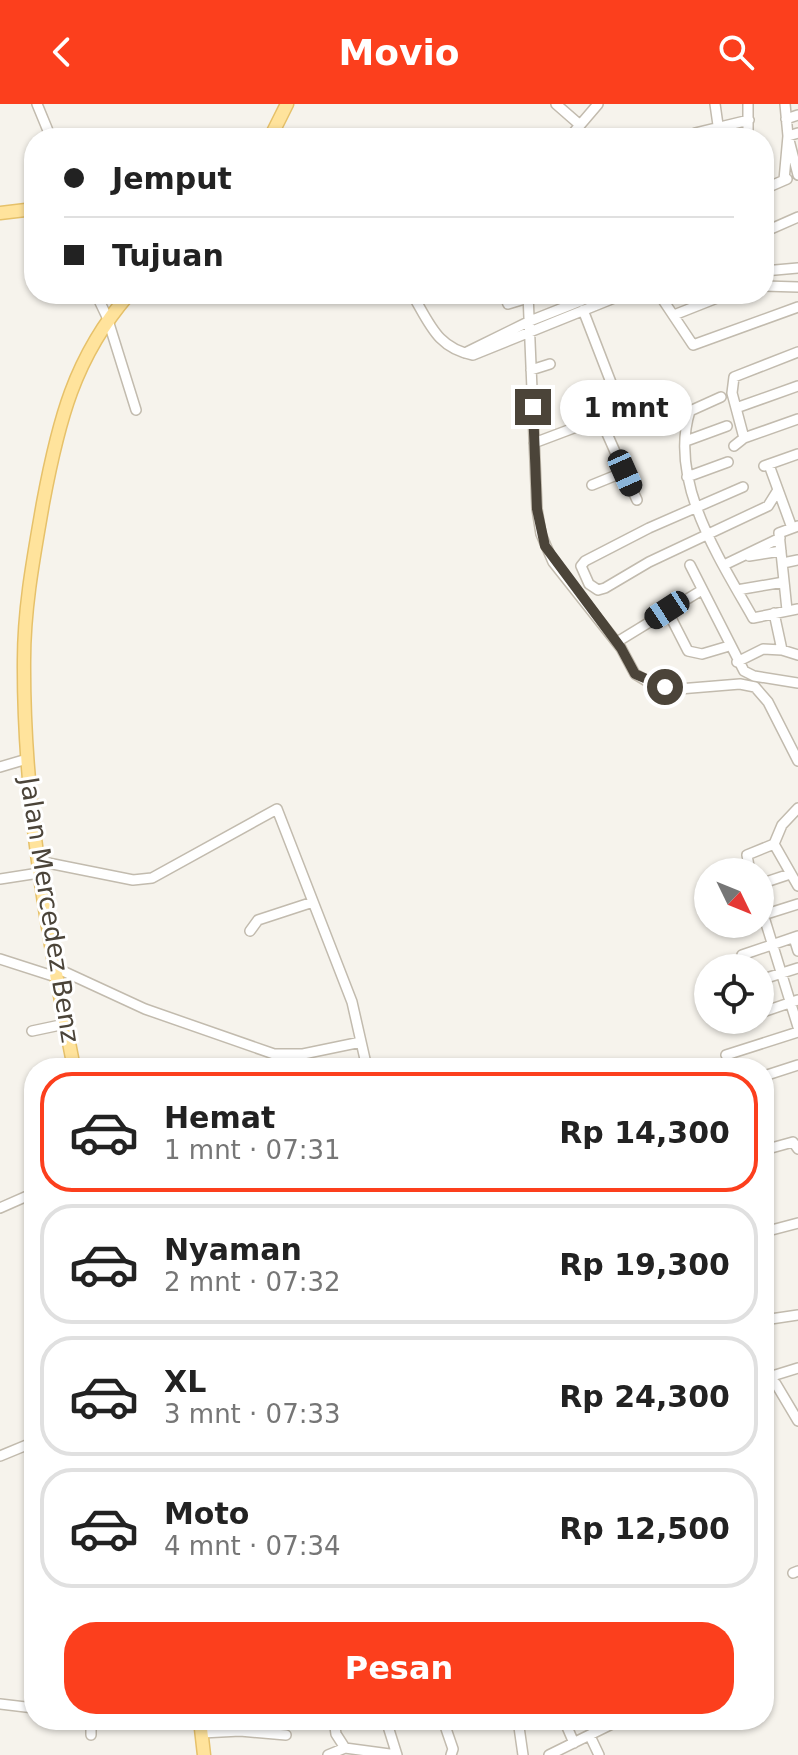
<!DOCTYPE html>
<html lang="id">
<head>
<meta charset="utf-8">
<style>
  :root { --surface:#fff; --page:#f2f2f2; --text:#222; --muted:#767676; --line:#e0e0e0; --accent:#fc3f1d }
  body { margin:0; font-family:"DejaVu Sans",sans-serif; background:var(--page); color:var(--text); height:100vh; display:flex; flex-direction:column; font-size:30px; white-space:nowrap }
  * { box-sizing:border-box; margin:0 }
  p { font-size:26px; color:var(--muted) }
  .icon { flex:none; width:44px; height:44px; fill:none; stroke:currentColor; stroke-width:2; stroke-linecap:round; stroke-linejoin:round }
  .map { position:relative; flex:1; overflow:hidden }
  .drawer { position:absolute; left:24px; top:954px; width:750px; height:672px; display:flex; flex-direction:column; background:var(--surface); border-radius:32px; box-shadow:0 2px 6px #0004 }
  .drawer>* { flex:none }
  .guide { position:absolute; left:24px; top:24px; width:750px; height:176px; border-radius:32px; box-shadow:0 2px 6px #0004; display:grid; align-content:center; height:176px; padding:0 40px; background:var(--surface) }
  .needle { width:52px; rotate:133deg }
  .controls { position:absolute; left:694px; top:754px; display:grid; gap:16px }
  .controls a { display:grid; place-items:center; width:80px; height:80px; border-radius:50%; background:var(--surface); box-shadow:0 2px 6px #0004; font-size:40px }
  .end { position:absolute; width:36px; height:36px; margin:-18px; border:10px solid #4b4439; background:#fff; box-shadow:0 0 0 4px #fff }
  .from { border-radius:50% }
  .bubble { position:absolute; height:56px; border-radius:28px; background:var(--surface); box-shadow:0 2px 6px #0004; font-size:26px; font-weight:700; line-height:56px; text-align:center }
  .car { position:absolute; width:24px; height:48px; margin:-24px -12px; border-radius:10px; box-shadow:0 0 6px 2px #0007; background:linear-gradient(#222 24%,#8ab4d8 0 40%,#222 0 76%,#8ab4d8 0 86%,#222 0) }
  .guide b { display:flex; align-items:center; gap:28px; height:76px; font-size:30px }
  .guide b+b { border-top:2px solid var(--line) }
  .guide i { width:20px; height:20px; background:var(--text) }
  ul { padding:14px 0 0; list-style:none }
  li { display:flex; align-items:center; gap:24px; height:120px; margin:0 16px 12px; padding:0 24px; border:4px solid var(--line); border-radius:32px }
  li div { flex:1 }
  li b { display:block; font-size:30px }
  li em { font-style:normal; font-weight:700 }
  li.current { border-color:var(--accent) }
  li>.icon { width:72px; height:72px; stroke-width:1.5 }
  .action { display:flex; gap:16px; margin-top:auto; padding:16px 40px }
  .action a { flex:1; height:92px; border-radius:32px; background:var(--accent); color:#fff; font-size:32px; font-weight:700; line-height:92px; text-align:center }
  header { display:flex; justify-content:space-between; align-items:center; height:104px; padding:0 40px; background:var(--accent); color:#fff; font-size:36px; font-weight:700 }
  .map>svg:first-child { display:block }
</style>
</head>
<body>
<header><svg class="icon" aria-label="back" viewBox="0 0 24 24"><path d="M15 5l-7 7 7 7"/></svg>Movio<svg class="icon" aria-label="search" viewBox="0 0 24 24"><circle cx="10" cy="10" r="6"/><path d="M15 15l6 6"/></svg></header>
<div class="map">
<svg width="798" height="1651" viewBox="0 0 798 1651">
  <rect width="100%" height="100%" fill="#f6f3ec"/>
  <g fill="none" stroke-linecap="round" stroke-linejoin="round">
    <defs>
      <path id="minor" d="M37 0 51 34
        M556 0 580 21
        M715 0 718 21
        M786 15 798 11
        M798 29 788 32 798 71
        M569 34 598 0
        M694 34 695 29 749 16
        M735 34 748 30
        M748 34V0
        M784 76 788 32 785 0
        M764 85 787 75
        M764 128 798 113
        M764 167 798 164
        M764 182 798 183
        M96 190 107 213 136 306
        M412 190C430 220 437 244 473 251L624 190
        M455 190 456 193
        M504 190 508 200 528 194
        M528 190 537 405 541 430 553 458 621 544 635 570 650 579 679 585 740 580 755 583 768 598 798 657
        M659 190 693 241 798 203
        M583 206 622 307
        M674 211 727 190
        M465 249 530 217 598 190
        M531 266 550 260
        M721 293 690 307C668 377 719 454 753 514L798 505
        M736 304 798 282
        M601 316 624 368
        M744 334 732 289 734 273 798 248
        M686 337 727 322
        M534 339 664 290
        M734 342 744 334 798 315
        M769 361 792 424
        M764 362 798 350
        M687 373 728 358
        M592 381 624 368 637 396
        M743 383 649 424 585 457 581 462 589 480 598 486 605 484 649 458 768 402 778 386
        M749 452 781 447
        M783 459 798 456
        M690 461 744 567 754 572 798 579
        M724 461 780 434
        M737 486 784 478
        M667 506 688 547 702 550 729 542
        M787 506 779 429 798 422
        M774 509 782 546 798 551
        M617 538 702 486
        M737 558 763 545 782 546
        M0 663 27 655
        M774 740 798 782
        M38 757 133 776 152 774 277 705 352 898 367 964
        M750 768 747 751 774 740 782 721 798 704
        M0 775 39 769
        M760 780 790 770
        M760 800 798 923
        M760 812 798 800
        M729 821 731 820
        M250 827 258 816 313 798
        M794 834 798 847
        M742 851 798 832
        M0 855 56 873
        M54 863 145 905 274 950H303L361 938
        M760 876 798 864
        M760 909 798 896
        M723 922 741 916
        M32 927 65 920
        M726 951 798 928
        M764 972 798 961
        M764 1046 793 1038 798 1045
        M0 1104 34 1089
        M764 1128 798 1119
        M764 1216 798 1211
        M764 1270 776 1280 798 1317
        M769 1273 798 1264
        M0 1352 34 1338
        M793 1469 798 1467
        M0 1600 34 1604
        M334 1616 336 1630 345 1644
        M386 1616 397 1651
        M443 1616 453 1645 451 1651
        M518 1616 523 1651
        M564 1616 574 1639
        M202 1629 240 1627 286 1631
        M91 1631V1616
        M590 1632 599 1651
        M328 1651 345 1644 397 1651
        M549 1651 620 1616"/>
      <path id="major" d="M270 34 287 0
        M0 109 34 105
        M74 964C47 829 23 694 24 556 24 503 34 451 43 399 58 319 74 253 129 190
        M200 1616 204 1651"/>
    </defs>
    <use href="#minor" stroke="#c2bbae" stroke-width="12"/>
    <use href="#major" stroke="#e6c16a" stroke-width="15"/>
    <use href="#minor" stroke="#fff" stroke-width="9"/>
    <use href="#major" stroke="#ffe39c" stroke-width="12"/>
  </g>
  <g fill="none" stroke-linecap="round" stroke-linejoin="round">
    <path stroke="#4b4439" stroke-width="10" d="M533 303 537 405 545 442 621 544 635 570 665 583"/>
  </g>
  <g text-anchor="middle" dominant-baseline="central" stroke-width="6" stroke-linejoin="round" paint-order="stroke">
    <g font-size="26" fill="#4b4439" stroke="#fff">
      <text transform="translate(50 806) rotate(81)">Jalan Mercedez Benz</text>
    </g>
  </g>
</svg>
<div class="controls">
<a><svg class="needle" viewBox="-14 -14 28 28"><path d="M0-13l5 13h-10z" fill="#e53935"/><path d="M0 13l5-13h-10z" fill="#767676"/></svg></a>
<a><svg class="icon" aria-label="locate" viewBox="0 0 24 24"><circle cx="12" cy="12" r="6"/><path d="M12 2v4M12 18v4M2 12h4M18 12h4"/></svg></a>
</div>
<i class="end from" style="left:665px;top:583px"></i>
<i class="end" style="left:533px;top:303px"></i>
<div class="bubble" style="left:560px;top:276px;width:132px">1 mnt</div>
<i class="car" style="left:625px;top:369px;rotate:156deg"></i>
<i class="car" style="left:667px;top:506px;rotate:237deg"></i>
<div class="guide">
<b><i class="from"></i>Jemput</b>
<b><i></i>Tujuan</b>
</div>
<section class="drawer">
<ul>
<li class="current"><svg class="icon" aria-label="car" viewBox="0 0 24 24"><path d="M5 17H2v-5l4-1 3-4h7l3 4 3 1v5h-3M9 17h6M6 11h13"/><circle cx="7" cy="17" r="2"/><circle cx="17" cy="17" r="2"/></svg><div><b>Hemat</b><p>1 mnt · 07:31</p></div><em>Rp 14,300</em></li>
<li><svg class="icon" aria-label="car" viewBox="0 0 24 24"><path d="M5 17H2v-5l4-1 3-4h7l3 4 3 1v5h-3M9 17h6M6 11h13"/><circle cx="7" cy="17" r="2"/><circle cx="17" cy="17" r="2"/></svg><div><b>Nyaman</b><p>2 mnt · 07:32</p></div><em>Rp 19,300</em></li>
<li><svg class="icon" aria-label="car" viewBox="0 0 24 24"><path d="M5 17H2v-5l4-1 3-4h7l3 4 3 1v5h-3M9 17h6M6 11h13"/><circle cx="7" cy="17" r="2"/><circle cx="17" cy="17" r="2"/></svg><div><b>XL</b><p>3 mnt · 07:33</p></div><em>Rp 24,300</em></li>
<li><svg class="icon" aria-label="car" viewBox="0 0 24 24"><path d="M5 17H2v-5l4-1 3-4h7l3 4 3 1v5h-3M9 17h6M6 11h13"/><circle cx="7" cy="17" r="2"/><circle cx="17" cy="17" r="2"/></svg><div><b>Moto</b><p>4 mnt · 07:34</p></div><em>Rp 12,500</em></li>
</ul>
<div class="action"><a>Pesan</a></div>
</section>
</div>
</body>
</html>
